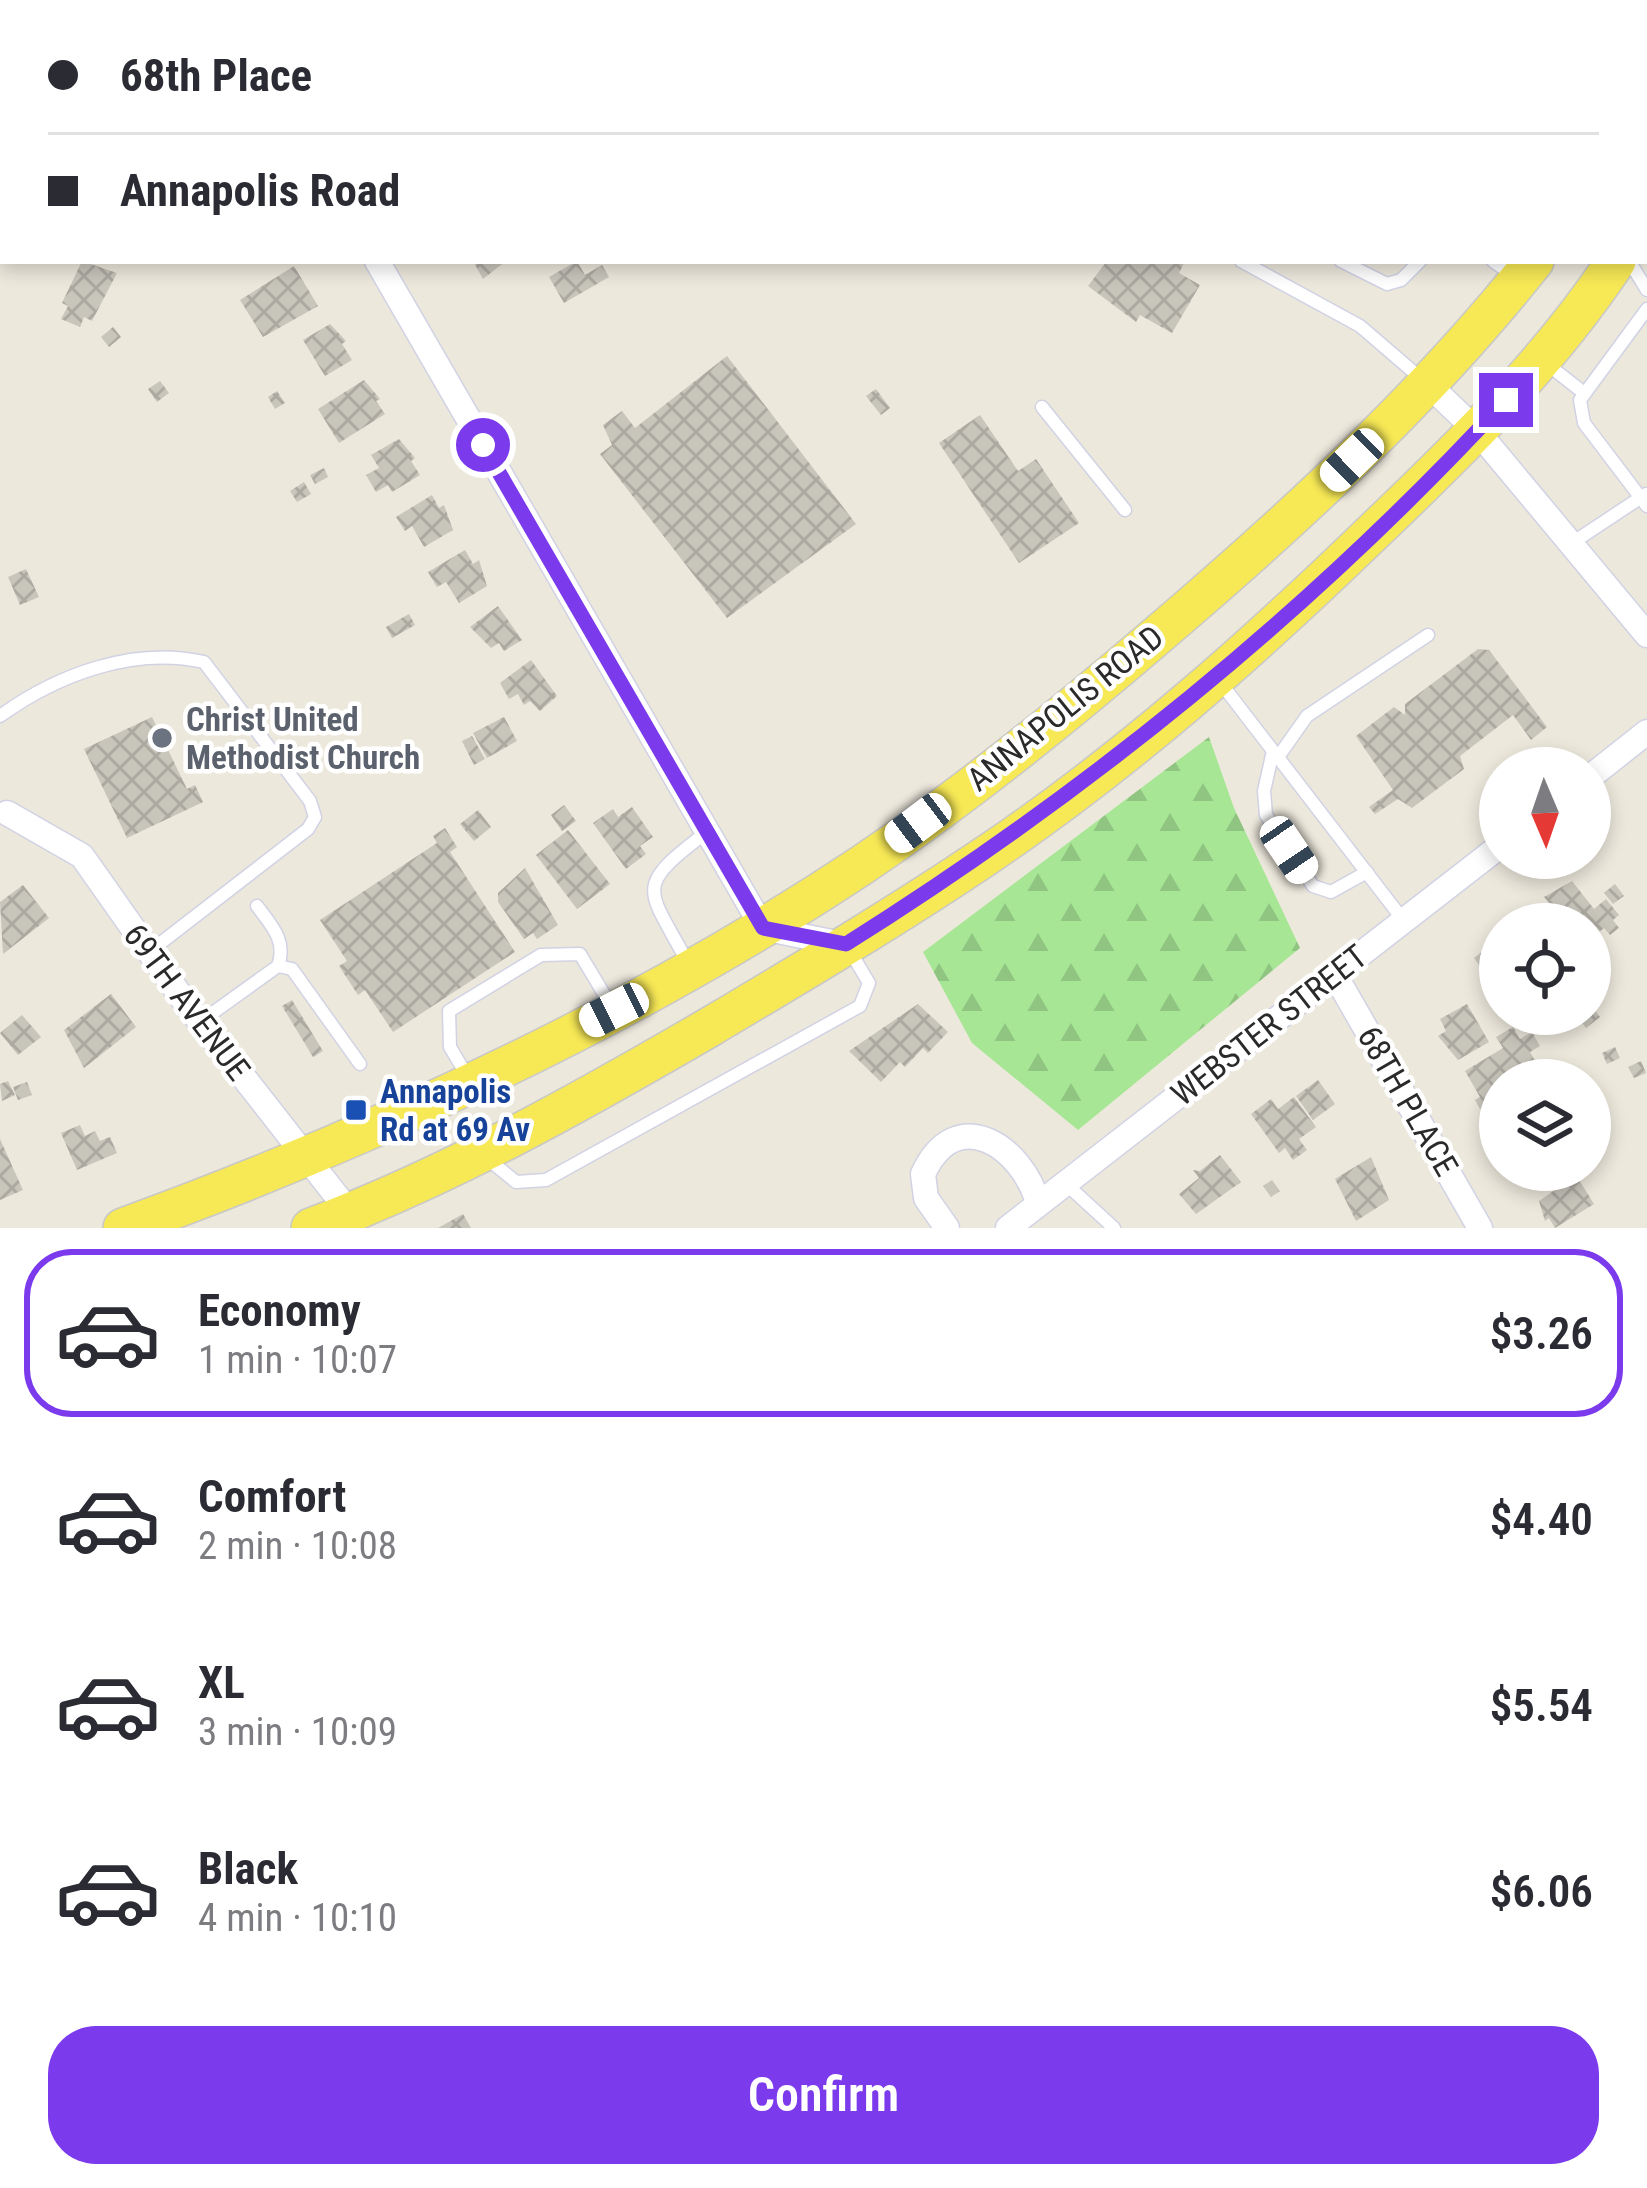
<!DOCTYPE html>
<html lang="en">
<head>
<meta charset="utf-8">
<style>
  :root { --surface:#fff; --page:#f2f2f3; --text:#2b2b33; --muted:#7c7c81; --line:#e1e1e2; --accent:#7c3aed }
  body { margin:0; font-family:"Roboto Condensed",sans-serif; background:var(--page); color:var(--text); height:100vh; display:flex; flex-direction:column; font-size:45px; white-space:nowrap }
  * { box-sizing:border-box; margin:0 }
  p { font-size:39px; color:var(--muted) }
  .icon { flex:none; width:66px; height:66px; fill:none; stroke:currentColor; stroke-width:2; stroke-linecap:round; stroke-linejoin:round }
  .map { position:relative; height:1228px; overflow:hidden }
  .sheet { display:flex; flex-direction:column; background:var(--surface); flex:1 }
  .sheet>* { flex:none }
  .banner { position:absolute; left:0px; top:0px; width:1647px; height:264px; box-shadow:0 6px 18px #0003; display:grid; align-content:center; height:264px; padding:0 48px; background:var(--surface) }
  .needle { width:78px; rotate:178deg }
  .fabs { position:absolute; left:1479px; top:747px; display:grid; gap:24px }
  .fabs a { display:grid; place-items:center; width:132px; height:132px; border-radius:50%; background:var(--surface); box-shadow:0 6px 18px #0003; font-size:60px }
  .end { position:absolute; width:54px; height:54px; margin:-27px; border:15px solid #7c3aed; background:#fff; box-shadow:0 0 0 6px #fff }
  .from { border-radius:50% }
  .car { position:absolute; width:36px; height:72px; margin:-36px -18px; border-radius:15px; box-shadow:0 0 9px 3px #0007; background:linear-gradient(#fff 24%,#345 0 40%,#fff 0 76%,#345 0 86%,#fff 0) }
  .banner b { display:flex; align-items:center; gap:42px; height:114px; font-size:45px }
  .banner b+b { border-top:3px solid var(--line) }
  .banner i { width:30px; height:30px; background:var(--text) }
  ul { padding:21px 0 0; list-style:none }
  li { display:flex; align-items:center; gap:36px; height:168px; margin:0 24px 18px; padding:0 24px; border:6px solid transparent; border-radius:48px }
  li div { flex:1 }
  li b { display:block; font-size:45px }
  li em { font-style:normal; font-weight:600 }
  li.active { border-color:var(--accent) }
  li>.icon { width:108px; height:108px; stroke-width:1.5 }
  .primary-button { display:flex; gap:24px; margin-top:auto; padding:24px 48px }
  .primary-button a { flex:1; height:138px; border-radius:48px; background:var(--accent); color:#fff; font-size:48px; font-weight:600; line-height:138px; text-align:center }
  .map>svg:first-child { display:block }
</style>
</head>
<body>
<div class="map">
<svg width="1647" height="1228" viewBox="0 0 1647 1228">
  <defs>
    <pattern id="forest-firs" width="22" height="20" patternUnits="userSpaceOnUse" patternTransform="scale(3)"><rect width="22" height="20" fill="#a6e695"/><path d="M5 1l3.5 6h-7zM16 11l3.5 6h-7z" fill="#8fc581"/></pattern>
    <pattern id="building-cross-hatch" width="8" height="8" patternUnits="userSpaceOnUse" patternTransform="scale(3)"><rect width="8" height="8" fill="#c8c5bb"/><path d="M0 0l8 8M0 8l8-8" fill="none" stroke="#aca9a1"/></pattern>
  </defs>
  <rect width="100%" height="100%" fill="#ede8dc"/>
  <path fill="url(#forest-firs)" d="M1209 737 1234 808 1300 948 1078 1130 972 1043 923 952Z"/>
  <path fill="url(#building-cross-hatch)" d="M82 261 117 273 92 321 84 317 80 327 61 319 68 306 62 303Z
    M473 261H506L483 279Z
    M577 261 585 275 602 265 609 277 564 303 549 277Z
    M1107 261H1185L1179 273 1200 285 1172 333 1140 315 1136 322 1088 286Z
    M294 266 318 306 263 337 240 300Z
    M330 324 346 341 342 344 352 360 325 376 303 340Z
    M113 327 121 337 109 347 101 337Z
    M727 356 856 524 727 618 600 454 612 445 603 425 622 411 635 428Z
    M364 380 380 399 376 401 385 414 339 443 318 409Z
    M160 381 169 393 157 402 148 389Z
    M876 389 890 408 881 415 866 396Z
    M277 391 285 403 275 409 268 397Z
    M980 415 1018 471 1036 459 1079 523 1019 563 939 443Z
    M399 439 415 458 411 461 420 475 392 492 388 485 376 492 366 475 379 468 371 455Z
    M324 468 328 477 315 484 310 475Z
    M304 482 311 494 297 502 290 491Z
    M432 495 439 508 444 505 453 530 424 547 412 526 405 531 396 517Z
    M465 550 473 564 479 560 487 586 459 603 446 582 437 587 428 572Z
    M26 569 39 597 20 605 8 577Z
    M498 606 522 640 504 651 499 643 491 648 470 627Z
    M409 614 415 625 392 638 386 627Z
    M1478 649 1489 650 1547 727 1531 740 1513 715 1460 756 1464 769 1412 808 1398 799 1375 814 1369 807 1393 790 1356 736 1394 707 1405 715V704Z
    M531 660 557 696 540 711 530 701 524 705 518 694 509 699 500 683Z
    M152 717 187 789 195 785 203 802 127 838 84 749Z
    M504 717 517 741 487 758 473 733Z
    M472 736 485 759 474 765 462 741Z
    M564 805 576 821 562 831 551 815Z
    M632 807 653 837 640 846 646 854 626 869 593 823 613 809 618 817Z
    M478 810 491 827 474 841 460 824Z
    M445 828 457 847 450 852 515 952 393 1032 365 990 358 995 339 966 347 961 320 920 437 843 433 836Z
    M568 830 610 884 577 909 536 855Z
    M525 868 558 925 537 939 533 933 524 939 498 902V893Z
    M1572 881 1594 909 1606 899 1619 915 1613 920 1619 928 1610 935 1604 928 1590 940V924H1548L1540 914 1551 905 1544 897Z
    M1615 884 1624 896 1613 904 1604 893Z
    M23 885 49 918 3 954 0 902Z
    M1500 938V995L1474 958Z
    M111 994 136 1027 84 1068 64 1030Z
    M292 1000 323 1051 313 1057 282 1006Z
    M918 1004 948 1032 928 1053 923 1048 905 1067 900 1062 881 1082 849 1051Z
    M1467 1004 1489 1042 1458 1060 1438 1036 1446 1031 1440 1019Z
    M1590 1004 1600 1017 1586 1028 1575 1014H1590Z
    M22 1015 41 1037 18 1055 0 1033Z
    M1513 1027 1520 1039 1532 1032 1540 1046 1530 1052 1546 1080H1500V1107L1489 1114 1485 1106 1480 1109 1475 1100 1480 1097 1465 1071 1503 1048 1496 1037Z
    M1615 1047 1620 1058 1607 1064 1602 1053Z
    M1641 1061 1646 1073 1634 1078 1628 1067Z
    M1318 1080 1335 1104 1313 1120 1296 1096Z
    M8 1081 15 1095 2 1101 0 1084Z
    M27 1082 32 1095 18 1100 13 1087Z
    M1294 1097 1316 1127 1299 1139 1307 1150 1293 1160 1285 1148 1279 1153 1251 1114 1271 1099 1278 1109Z
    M80 1125 85 1136 95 1131 100 1141 110 1137 117 1153 77 1170 61 1133Z
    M0 1139 23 1190 0 1200Z
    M1220 1155 1241 1182 1196 1214 1179 1194 1199 1178 1193 1170 1200 1171Z
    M1371 1157 1389 1200 1356 1221 1335 1179Z
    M1576 1175 1594 1204 1555 1228 1549 1218 1545 1221 1539 1201Z
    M1272 1180 1280 1191 1271 1197 1263 1186Z
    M463 1214 471 1228H438Z"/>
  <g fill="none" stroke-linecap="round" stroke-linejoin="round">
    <defs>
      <path id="service" d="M202 0 209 3
        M1003 3V0
        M1373 3 1375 0
        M1613 3 1615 0
        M1241 261 1360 326 1424 381
        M1341 261 1387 284 1401 280 1420 261
        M1493 261 1513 275
        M1629 261 1647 290
        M1647 309 1580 400 1584 423 1647 506
        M1547 364 1584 393
        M1042 407 1125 510
        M1572 543 1646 494
        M1220 682 1404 921
        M0 716C57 675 133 646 204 662L310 801 315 817 308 829 149 952
        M1273 751 1264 791 1266 815 1313 886 1331 892 1367 872
        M1278 757 1307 716 1428 635
        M257 906C272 926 287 941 278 966
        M689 965C648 887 631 889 707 832
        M200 1022 278 966 292 969 360 1064
        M469 1079 450 1047 449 1011 541 955 580 954 610 1004
        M488 1159 516 1182 546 1180 860 1006 869 983 850 951
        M1066 1184 1114 1228"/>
      <path id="minor" d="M7 0 14 3
        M377 261 763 928 846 945
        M1430 386 1477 431 1647 635
        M1590 777 1647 732
        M7 813 82 856 187 1005 350 1213
        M1335 975 1480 1228
        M947 1228 926 1198 923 1174C956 1102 1022 1146 1038 1203
        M1008 1228 1500 846"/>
      <path id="primary" d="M1644 117 1647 113
        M1644 222 1647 218
        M123 1228C380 1134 633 1017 862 865 979 786 1090 694 1196 602 1318 496 1434 387 1534 261
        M311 1228C451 1175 579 1103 708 1028 804 971 900 914 993 851 1127 760 1252 649 1368 537 1457 452 1548 364 1616 261"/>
    </defs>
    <use href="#service" stroke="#d1d2e4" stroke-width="15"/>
    <use href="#minor" stroke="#d1d2e4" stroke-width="27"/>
    <use href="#primary" stroke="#c8c8c8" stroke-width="42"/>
    <use href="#service" stroke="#fff" stroke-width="12"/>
    <use href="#minor" stroke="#fff" stroke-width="24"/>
    <use href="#primary" stroke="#f7e856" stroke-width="39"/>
  </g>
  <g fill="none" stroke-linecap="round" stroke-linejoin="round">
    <path stroke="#7c3aed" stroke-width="15" d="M483 445 763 928 846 944C1088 792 1312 610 1506 400"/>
  </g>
  <circle fill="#6b7280" stroke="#fff" stroke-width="4.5" cx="162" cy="738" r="12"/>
  <rect fill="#1a4fb4" stroke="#fff" stroke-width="4.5" x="344" y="1098" width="24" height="24" rx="6"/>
  <g text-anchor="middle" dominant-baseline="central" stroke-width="9" stroke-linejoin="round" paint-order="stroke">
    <g font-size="33" fill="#2a2a2a" stroke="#fff">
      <text transform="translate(1065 708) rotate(-39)">ANNAPOLIS ROAD</text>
      <text transform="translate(187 1002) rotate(53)">69TH AVENUE</text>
      <text transform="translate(1269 1025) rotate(-38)">WEBSTER STREET</text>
      <text transform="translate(1408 1101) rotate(60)">68TH PLACE</text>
    </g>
    <g font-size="33" font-weight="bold" fill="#5b616d" stroke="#fff" text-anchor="start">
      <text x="186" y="719">Christ United<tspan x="186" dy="38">Methodist Church</tspan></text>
    </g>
    <g font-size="33" font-weight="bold" fill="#164399" stroke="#fff" text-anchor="start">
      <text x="380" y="1091">Annapolis<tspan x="380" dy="38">Rd at 69 Av</tspan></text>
    </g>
  </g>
</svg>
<div class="fabs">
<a><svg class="needle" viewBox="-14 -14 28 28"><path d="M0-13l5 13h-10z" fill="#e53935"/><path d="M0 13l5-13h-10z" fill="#7c7c81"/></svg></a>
<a><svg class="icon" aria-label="locate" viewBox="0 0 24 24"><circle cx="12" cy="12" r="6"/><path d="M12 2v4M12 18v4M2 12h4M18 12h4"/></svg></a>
<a><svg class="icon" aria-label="layers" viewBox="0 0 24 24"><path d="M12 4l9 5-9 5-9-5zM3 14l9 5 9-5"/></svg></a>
</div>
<i class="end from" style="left:483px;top:445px"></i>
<i class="end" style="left:1506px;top:400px"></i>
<i class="car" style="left:1352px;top:460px;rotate:226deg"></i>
<i class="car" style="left:918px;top:823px;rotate:233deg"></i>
<i class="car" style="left:1289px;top:850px;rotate:146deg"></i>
<i class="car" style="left:614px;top:1010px;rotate:243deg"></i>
<div class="banner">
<b><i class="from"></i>68th Place</b>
<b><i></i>Annapolis Road</b>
</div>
</div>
<section class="sheet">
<ul>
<li class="active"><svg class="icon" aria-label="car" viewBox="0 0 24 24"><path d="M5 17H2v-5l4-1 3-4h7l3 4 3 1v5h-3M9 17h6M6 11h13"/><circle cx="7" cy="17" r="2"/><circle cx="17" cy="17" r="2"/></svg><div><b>Economy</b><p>1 min · 10:07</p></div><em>$3.26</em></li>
<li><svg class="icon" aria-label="car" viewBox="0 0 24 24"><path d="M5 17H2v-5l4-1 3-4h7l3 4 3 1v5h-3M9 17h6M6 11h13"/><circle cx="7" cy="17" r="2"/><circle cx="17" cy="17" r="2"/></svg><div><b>Comfort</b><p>2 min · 10:08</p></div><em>$4.40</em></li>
<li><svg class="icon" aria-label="car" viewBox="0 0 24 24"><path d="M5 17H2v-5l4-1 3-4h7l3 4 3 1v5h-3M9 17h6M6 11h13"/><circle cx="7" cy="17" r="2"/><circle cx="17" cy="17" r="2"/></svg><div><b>XL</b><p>3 min · 10:09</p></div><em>$5.54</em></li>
<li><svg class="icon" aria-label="car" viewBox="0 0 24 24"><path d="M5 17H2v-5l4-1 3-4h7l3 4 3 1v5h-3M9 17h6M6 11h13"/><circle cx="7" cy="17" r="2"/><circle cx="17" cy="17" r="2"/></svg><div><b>Black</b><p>4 min · 10:10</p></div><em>$6.06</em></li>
</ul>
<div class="primary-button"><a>Confirm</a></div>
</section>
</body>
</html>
